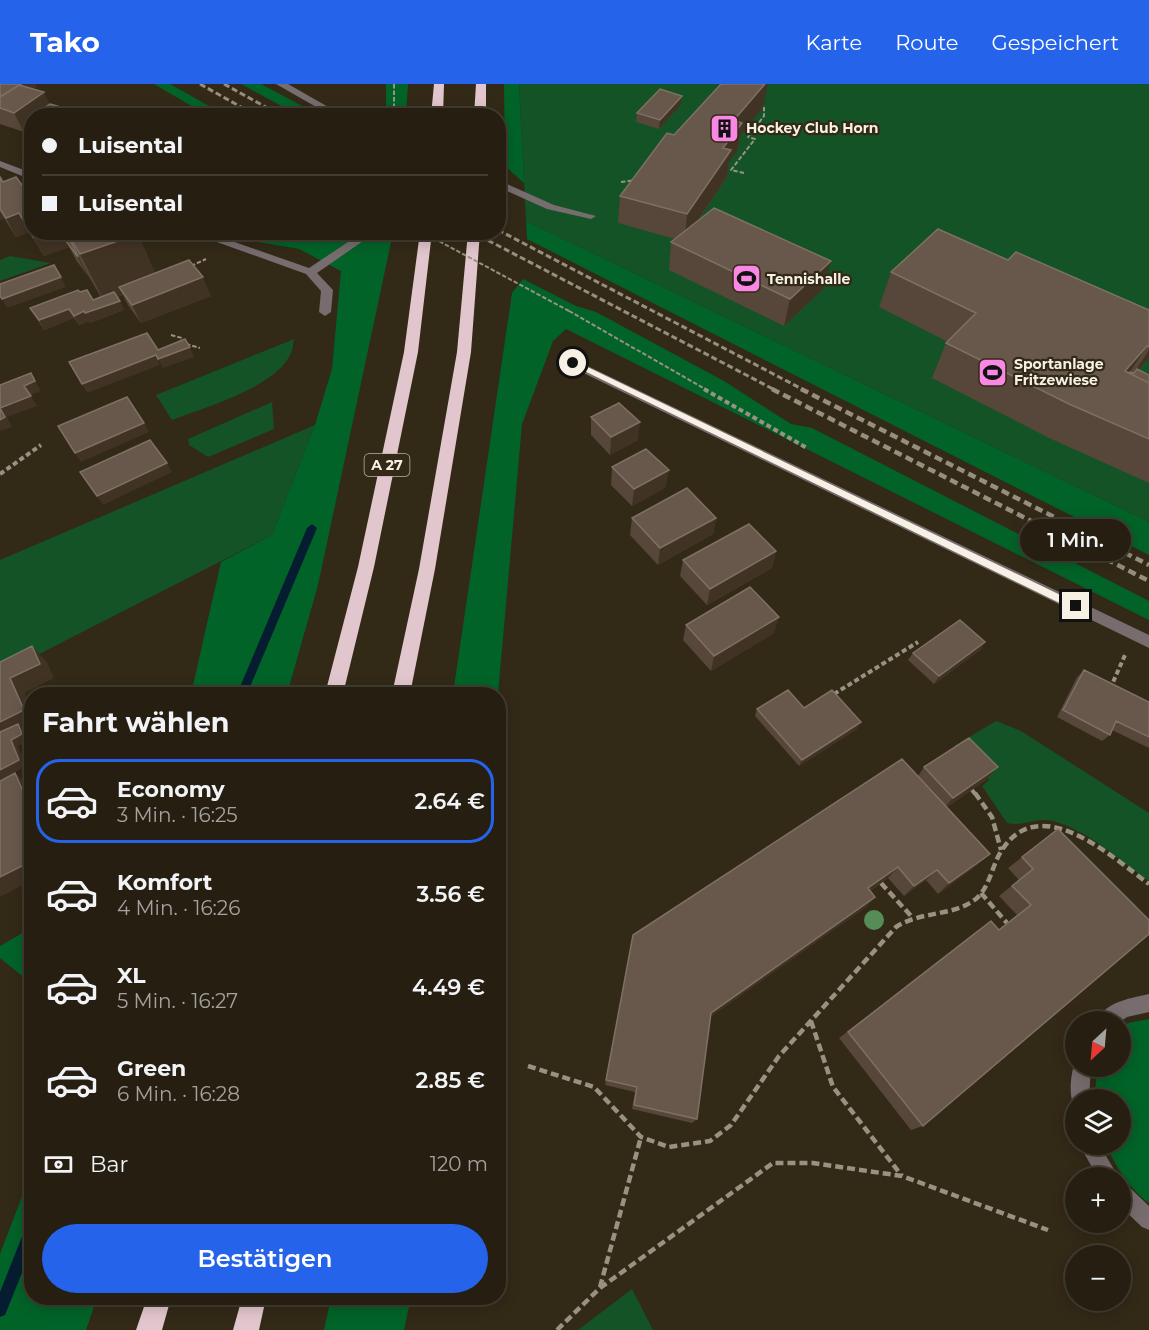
<!DOCTYPE html>
<html lang="de">
<head>
<meta charset="utf-8">
<style>
  :root { --surface:#261f11; --page:#322c1f; --text:#f1f3f6; --muted:#a4a29f; --line:#423d31; --accent:#2563eb }
  body { margin:0; font-family:Montserrat,sans-serif; background:var(--page); color:var(--text); height:100vh; display:flex; flex-direction:column; font-size:22px; white-space:nowrap }
  * { box-sizing:border-box; margin:0 }
  p { font-size:20px; color:var(--muted) }
  .icon { flex:none; width:33px; height:33px; fill:none; stroke:currentColor; stroke-width:2; stroke-linecap:round; stroke-linejoin:round }
  .map { position:relative; flex:1; overflow:hidden }
  .drawer { position:absolute; left:24px; top:603px; width:482px; height:618px; display:flex; flex-direction:column; background:var(--surface); border-radius:24px; box-shadow:0 3px 15px #0003,0 0 0 2px var(--line) }
  .drawer>* { flex:none }
  .hud { position:absolute; left:24px; top:24px; width:482px; height:132px; border-radius:24px; box-shadow:0 3px 15px #0003,0 0 0 2px var(--line); display:grid; align-content:center; height:132px; padding:0 18px; background:var(--surface) }
  .needle { width:39px; rotate:206deg }
  .fabs { position:absolute; left:1065px; top:927px; display:grid; gap:12px }
  .fabs a { display:grid; place-items:center; width:66px; height:66px; border-radius:50%; background:var(--surface); box-shadow:0 3px 15px #0003,0 0 0 2px var(--line); font-size:30px }
  .end { position:absolute; width:27px; height:27px; margin:-14px; border:8px solid #f7f0e5; background:#111; box-shadow:0 0 0 3px #111 }
  .from { border-radius:50% }
  .bubble { position:absolute; height:42px; border-radius:21px; background:var(--surface); box-shadow:0 3px 15px #0003,0 0 0 2px var(--line); font-size:20px; font-weight:600; line-height:42px; text-align:center }
  .hud b { display:flex; align-items:center; gap:21px; height:57px; font-size:22px }
  .hud b+b { border-top:2px solid var(--line) }
  .hud i { width:15px; height:15px; background:var(--text) }
  ul { padding:0; list-style:none }
  li { display:flex; align-items:center; gap:18px; height:84px; margin:0 12px 9px; padding:0 6px; border:3px solid transparent; border-radius:24px }
  li div { flex:1 }
  li b { display:block; font-size:22px }
  li em { font-style:normal; font-weight:600 }
  li.current { border-color:var(--accent) }
  li>.icon { width:54px; height:54px; stroke-width:1.5 }
  h2 { padding:0 18px; font-size:27px; line-height:72px }
  .pay { display:flex; align-items:center; gap:15px; height:66px; padding:0 18px; font-size:22px }
  .pay p { margin-inline-start:auto }
  .cta { display:flex; gap:12px; margin-top:auto; padding:12px 18px }
  .cta a { flex:1; height:69px; border-radius:36px; background:var(--accent); color:#fff; font-size:24px; font-weight:600; line-height:69px; text-align:center }
  header { display:flex; align-items:center; gap:36px; box-sizing:border-box; height:84px; padding:0 30px; background:var(--accent); color:#fff }
  header strong { font-size:28px }
  nav { display:flex; gap:33px; margin-inline-start:auto; font-size:21px }
  .map>svg:first-child { display:block }
</style>
</head>
<body>
<header>
<strong>Tako</strong>
<nav><a>Karte</a><a>Route</a><a>Gespeichert</a></nav>
</header>
<div class="map">
<svg width="1149" height="1246" viewBox="0 0 1149 1246">
  <rect width="100%" height="100%" fill="#332917"/>
  <path fill="#135326" d="M519 0H1149V438L526 137Z
    M10 172 51 179 0 197V176Z
    M294 255C293 259 293 265 291 269 277 303 205 323 172 336L156 311Z
    M272 318 274 345 208 373 189 361 188 355Z
    M315 341 272 451 0 590V476Z
    M996 637 1021 647 1149 729V797C1119 776 1089 747 1053 737 1038 733 1021 743 1007 739L982 702 989 696 954 662Z
    M632 1205 653 1246H578Z"/>
  <path fill="#026328" d="M154 0H170L225 31H207Z
    M241 0H261L319 31H298Z
    M386 0H408L406 31H386Z
    M504 0H519L524 99 505 82Z
    M526 137 1149 438V471L527 155Z
    M217 149H393L318 501 287 610H191L221 478 272 451 315 341 332 285 341 187 299 165 235 154Z
    M523 195 576 222 596 228 724 297 791 340 812 344 1149 517V536L566 245 553 257 522 340 498 610H453L512 209Z
    M31 844V899L0 874V862Z
    M1149 935V1119C1130 1106 1115 1081 1106 1061L1120 1060V1016L1095 1015 1097 983 1120 982 1121 946 1128 939Z
    M31 1089 32 1214H97L86 1246H0V1170Z
    M331 1214H411L404 1246H324Z"/>
  <g fill="none" stroke-linecap="round" stroke-linejoin="round">
    <path fill="#061d31" fill-rule="evenodd" d="M312 440 317 444 247 610H237L307 444Z
      M32 1138V1164L5 1231 0 1233V1208L27 1140Z"/>
    <path stroke="#999182" stroke-width="2" stroke-dasharray="4.5 2" stroke-linecap="butt" d="M394 0V32
      M744 89 731 86 755 55 748 53 764 32V24L759 22
      M621 98 636 96
      M191 182 206 175
      M569 227 707 306
      M171 251 182 254 185 259
      M186 260 200 264"/>
    <path stroke="#999182" stroke-width="4" stroke-dasharray="5 3" stroke-linecap="butt" d="M704 305 807 364
      M0 390 41 361
      M1110 605 1125 571
      M834 610 918 558
      M972 706 976 711"/>
    <path stroke="#999182" stroke-width="4.5" stroke-dasharray="8 4" stroke-linecap="butt" d="M975 709 992 733 1001 766
      M881 799 912 833
      M981 809 1007 839
      M811 937 833 1003 902 1092
      M528 982 594 1003 641 1053 669 1063 710 1057 731 1041 779 972 896 843C921 827 952 832 973 817 990 806 991 782 1002 766 1040 707 1111 772 1149 800
      M600 1203 641 1053
      M557 1246 600 1204 773 1079H813L902 1092 1048 1146"/>
    <path fill="#776c6e" fill-rule="evenodd" d="M276 0H288L344 32H332Z
      M0 77 32 89V96L0 83Z
      M498 96 554 121 596 132 591 135 547 125 498 103Z
      M189 148H206L309 184 363 148H376L317 189 333 206 331 228 325 232 319 228 321 207 306 190Z
      M573 275 1149 551V564L569 282 567 279Z
      M1149 910V928L1127 933 1120 938H1096C1104 918 1131 914 1149 910Z
      M1076 975V982H1091L1089 1016H1076V1024C1067 1014 1071 987 1076 975Z
      M1079 1060H1099L1119 1094H1098Z
      M1120 1098 1127 1101 1149 1122V1146L1142 1143 1120 1122Z"/>
    <path fill="#e2c6cd" fill-rule="evenodd" d="M434 0H444L443 32H431Z
      M476 0H486V32H474Z
      M420 148H432L418 268 374 483 343 610H325L358 483 404 268Z
      M468 148H480L471 268 435 485 410 610H392L419 485 457 268Z
      M147 1214H171L162 1246H136Z
      M242 1214H266L259 1246H233Z"/>
    <path stroke="#978e80" stroke-width="3" stroke-dasharray="6 3" stroke-linecap="butt" d="M200 0 257 32
      M224 0 282 32
      M498 146 804 306
      M472 148 775 306"/>
    <path stroke="#978e80" stroke-width="4.5" stroke-dasharray="8 4.5" stroke-linecap="butt" d="M772 305 1149 497
      M801 305 1149 481"/>
    <path stroke="#999182" stroke-width="2" stroke-dasharray="4.5 2" stroke-linecap="butt" d="M422 148 569 227"/>
  </g>
  <circle fill="#568c56" cx="874" cy="836" r="10"/>
  <path fill="#57463a" d="M0 0 37 2 33 5 50 20 71 26 88 27 32 32V42L24 48 0 40Z
    M681 21 659 45 636 38 637 29Z
    M763 24 740 52 738 66 729 78 727 93 698 137 824 204 784 242 669 186 671 158 675 155 618 139 620 112 674 51Z
    M0 93 32 148H137L155 189 211 212 141 239 128 221 123 211 117 213 124 226 90 239 89 237 79 241 74 234 44 246 30 224 80 208 93 216 101 213 88 191H87L76 176 69 163 44 172 29 148 16 153 4 134 0 136Z
    M1008 176 1149 226V274L1139 286 1149 291V399L1049 354 932 294 946 259 948 258 879 223 891 188Z
    M591 333 638 356 610 371 591 351Z
    M612 383 666 403 632 422 611 401Z
    M632 434H716L713 450 658 481 630 451Z
    M776 467 772 484 707 521 680 492 683 476Z
    M686 541 774 549 711 587 683 556Z
    M985 558 980 566 934 600 908 576 913 569Z
    M1084 586 1149 618V664L1112 646 1110 651 1102 657 1057 633 1077 593Z
    M804 624 857 645 799 682 755 632 757 625Z
    M924 683 986 696 947 723 990 770 977 781 938 810 926 796 904 812 888 794 870 807 875 813 866 823 710 933 697 1035 692 1039 632 1025 635 1008 605 1001 633 851 918 692Z
    M1022 773 1149 836 923 1042 911 1046 839 954 978 846 999 845 1017 831 999 812 1019 796 1008 784Z"/>
  <path fill="#413324" d="M21 0H36L37 2 7 22Z
    M765 0H768L763 24 740 52 738 66 729 78 727 93 686 154 685 153 687 130 734 36Z
    M44 8 53 27 47 32H32V34L30 33 32 36V42L24 48 14 29Z
    M682 12 681 21 659 45 660 36Z
    M0 127 4 134 0 136Z
    M19 129 29 148 16 153 6 134Z
    M46 148H79L68 151 73 162 66 157 69 163 44 172 33 153Z
    M138 150 159 198 119 203 123 211 104 217 80 170Z
    M77 172H78L88 191H87Z
    M831 177 824 204 784 242 790 215Z
    M61 193 66 203 7 224 2 215Z
    M203 193 211 212 141 239 132 221Z
    M120 217 124 226 90 239 85 229Z
    M69 225 74 234 44 246 39 236Z
    M84 227 89 237 79 241 74 232Z
    M1147 262 1124 297 1125 287Z
    M190 263 194 273 163 284 158 275Z
    M1149 266V274L1128 298Z
    M156 271 160 281 87 309 82 300Z
    M31 289 41 307 30 311 37 322 7 333 12 343 0 347V324L24 302Z
    M640 338 638 356 610 371 611 353Z
    M144 339 149 348 81 378 75 369Z
    M167 379 172 388 103 421 97 412Z
    M669 386 666 403 632 422 634 405Z
    M716 434 713 450 658 481 660 464Z
    M776 467 772 484 707 521 710 505Z
    M779 533 774 549 711 587 714 572Z
    M985 558 980 566 934 600 939 592Z
    M32 562 47 578 54 594 25 609 32 624V644L26 647 30 657 18 662 27 682 0 696V638L10 594Z
    M861 638 857 645 799 682 802 676Z
    M998 683 986 696 942 726 953 714Z
    M15 689 32 703V728Z
    M990 770 977 781 938 810 949 799Z
    M32 777V796L0 813V793Z
    M898 783 888 794 859 815 868 804Z
    M937 786 926 796 904 812 914 802Z
    M875 813 866 823 706 936 711 929Z"/>
  <path fill="#68584c" stroke="#7f7064" stroke-width="1.5" d="M0 0H21L2 12 0 11Z
    M721 0H765L734 36 742 39 723 64 731 66 687 130 620 112 667 49 674 51Z
    M19 1 44 8 14 29 0 24V13Z
    M660 5 682 12 660 36 637 29Z
    M50 20 71 26 75 24 92 29 88 32H33Z
    M146 23 163 29 159 32H134Z
    M0 93 3 98 16 93 25 105 30 103 32 104V148H46L33 153 19 129 6 134 0 125Z
    M714 124 831 177 790 215 671 158Z
    M938 145 1008 176 1016 168 1149 226V263L1147 262 1125 287 1149 299V355L1069 320 946 259 976 229 891 188Z
    M75 148H137L138 150 80 170 68 151Z
    M70 156 78 172H77L66 157Z
    M189 176 203 193 132 221 119 203Z
    M54 181 61 193 2 215 0 212V200Z
    M78 206 80 208 87 206 93 216 114 208 120 217 85 229 84 227 74 232 69 225 39 236 30 224Z
    M147 249 158 266 185 255 190 263 158 275 156 271 82 300 69 278Z
    M1137 285 1149 291V299L1129 289 1130 288 1134 289Z
    M31 289 35 297 24 302 31 312 0 324 5 333 0 336V301Z
    M127 313 144 339 75 369 58 342Z
    M619 319 640 338 611 353 591 333Z
    M150 356 167 379 97 412 80 388Z
    M646 365 669 386 634 405 612 383Z
    M687 404 716 434 660 464 632 434Z
    M749 440 776 467 710 505 683 476Z
    M750 503 779 533 714 572 686 541Z
    M960 536 985 558 939 592 913 569Z
    M32 562 40 580 10 594 24 626 0 638V578Z
    M1084 586 1149 618V653L1116 637 1110 651 1063 626Z
    M788 606 804 624 832 606 861 638 802 676 757 625Z
    M18 640 22 650 11 656 19 676 0 686V648Z
    M969 654 998 683 953 714 924 683Z
    M902 675 990 770 949 799 937 786 914 802 898 783 868 804 875 813 711 929 697 1035 634 1021 637 1003 606 996 633 851Z
    M15 689 32 728V777L0 793V697Z
    M32 694V715L24 697Z
    M1058 745 1149 836V850L923 1042 848 948 991 837 999 846 1031 821 1012 802 1033 785 1022 773Z"/>
  <path fill="#f7f0e5" d="M573 276 1079 520 1080 522 1076 526 1072 525 570 280V277Z"/>
  <defs>
    <symbol id="building-square" viewBox="-11 -11 22 22"><rect x="-9" y="-9" width="18" height="18" rx="4" fill="#fb87e5" stroke="#332917"/><path d="M-4-6H4V6H1V3H-1V6H-4ZM-2.5-4.3h1.7v1.8h-1.7ZM.8-4.3h1.7v1.8H.8ZM-2.5-1h1.7V.8h-1.7ZM.8-1h1.7V.8H.8Z" fill="#111"/></symbol>
    <symbol id="stadium-square" viewBox="-11 -11 22 22"><rect x="-9" y="-9" width="18" height="18" rx="4" fill="#fb87e5" stroke="#332917"/><path d="M0-5a6.5 5 0 1 0 0 10a6.5 5 0 1 0 0-10ZM-3.5-1.8h7v3.6h-7Z" fill="#111"/></symbol>
  </defs>
  <g fill-rule="evenodd">
    <use href="#building-square" x="708" y="28" width="33" height="33"/>
    <use href="#stadium-square" x="730" y="178" width="33" height="33"/>
    <use href="#stadium-square" x="976" y="272" width="33" height="33"/>
  </g>
  <g text-anchor="middle" dominant-baseline="central" stroke-width="4.5" stroke-linejoin="round" paint-order="stroke">
    <g font-size="14" font-weight="bold" fill="#f7f0e5" stroke="#332917" text-anchor="start">
      <text x="746" y="44">Hockey Club Horn</text>
      <text x="767" y="195">Tennishalle</text>
      <text x="1014" y="280">Sportanlage<tspan x="1014" dy="16">Fritzewiese</tspan></text>
    </g>
    <rect fill="#332917" stroke="#bcb4a7" stroke-width="1.5" x="364.5" y="370" width="45" height="22" rx="4.5"/>
    <g font-size="14" font-weight="bold" fill="#f7f0e5">
      <text x="387" y="381">A 27</text>
    </g>
  </g>
</svg>
<div class="fabs">
<a><svg class="needle" viewBox="-14 -14 28 28"><path d="M0-13l5 13h-10z" fill="#e53935"/><path d="M0 13l5-13h-10z" fill="#a4a29f"/></svg></a>
<a><svg class="icon" aria-label="layers" viewBox="0 0 24 24"><path d="M12 4l9 5-9 5-9-5zM3 14l9 5 9-5"/></svg></a>
<a>+</a>
<a>−</a>
</div>
<i class="end from" style="left:573px;top:279px"></i>
<i class="end" style="left:1076px;top:522px"></i>
<div class="bubble" style="left:1020px;top:435px;width:111px">1 Min.</div>
<div class="hud">
<b><i class="from"></i>Luisental</b>
<b><i></i>Luisental</b>
</div>
<section class="drawer">
<h2>Fahrt wählen</h2>
<ul>
<li class="current"><svg class="icon" aria-label="car" viewBox="0 0 24 24"><path d="M5 17H2v-5l4-1 3-4h7l3 4 3 1v5h-3M9 17h6M6 11h13"/><circle cx="7" cy="17" r="2"/><circle cx="17" cy="17" r="2"/></svg><div><b>Economy</b><p>3 Min. · 16:25</p></div><em>2.64 €</em></li>
<li><svg class="icon" aria-label="car" viewBox="0 0 24 24"><path d="M5 17H2v-5l4-1 3-4h7l3 4 3 1v5h-3M9 17h6M6 11h13"/><circle cx="7" cy="17" r="2"/><circle cx="17" cy="17" r="2"/></svg><div><b>Komfort</b><p>4 Min. · 16:26</p></div><em>3.56 €</em></li>
<li><svg class="icon" aria-label="car" viewBox="0 0 24 24"><path d="M5 17H2v-5l4-1 3-4h7l3 4 3 1v5h-3M9 17h6M6 11h13"/><circle cx="7" cy="17" r="2"/><circle cx="17" cy="17" r="2"/></svg><div><b>XL</b><p>5 Min. · 16:27</p></div><em>4.49 €</em></li>
<li><svg class="icon" aria-label="car" viewBox="0 0 24 24"><path d="M5 17H2v-5l4-1 3-4h7l3 4 3 1v5h-3M9 17h6M6 11h13"/><circle cx="7" cy="17" r="2"/><circle cx="17" cy="17" r="2"/></svg><div><b>Green</b><p>6 Min. · 16:28</p></div><em>2.85 €</em></li>
</ul>
<div class="pay"><svg class="icon" aria-label="cash" viewBox="0 0 24 24"><path d="M3 7h18v10H3z"/><circle cx="12" cy="12" r="2"/></svg>Bar<p>120 m</p></div>
<div class="cta"><a>Bestätigen</a></div>
</section>
</div>
</body>
</html>
